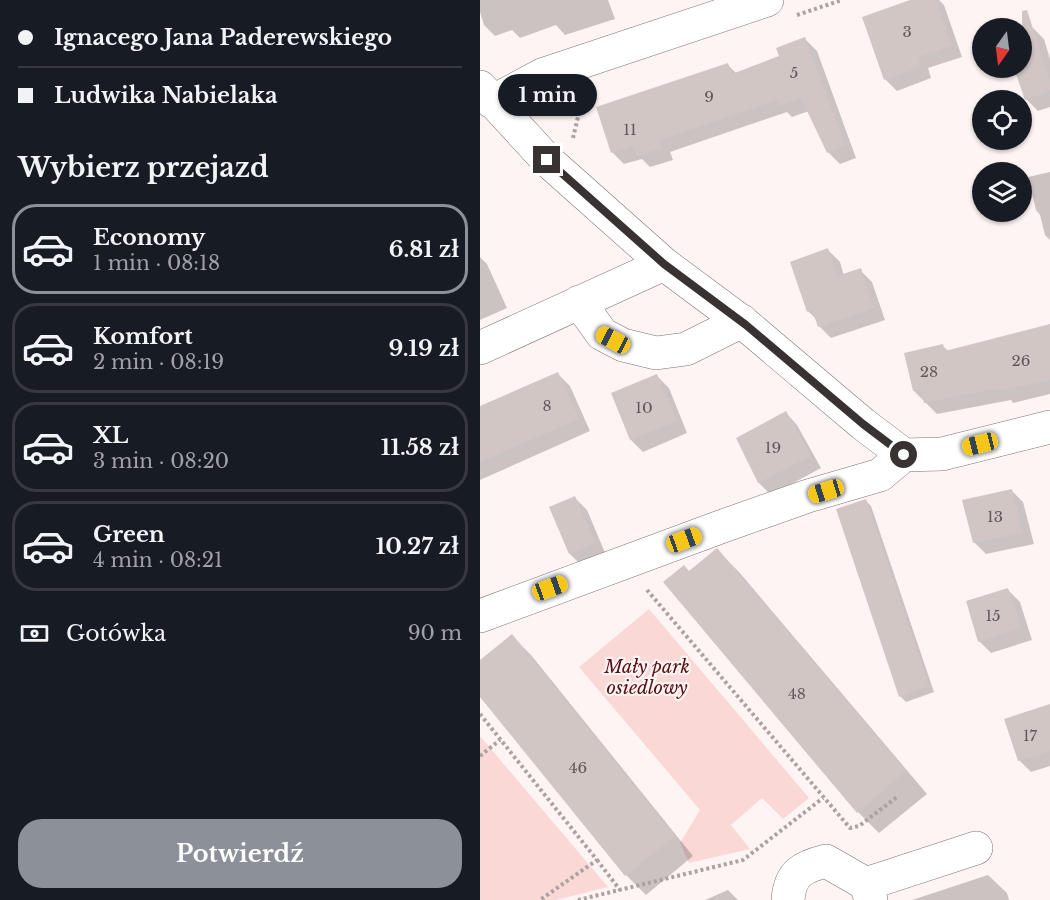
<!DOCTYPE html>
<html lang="pl">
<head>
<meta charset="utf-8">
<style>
  :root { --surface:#171b24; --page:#242831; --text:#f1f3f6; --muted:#9ea1a6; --line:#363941; --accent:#8c9099 }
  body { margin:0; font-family:"Libre Baskerville",serif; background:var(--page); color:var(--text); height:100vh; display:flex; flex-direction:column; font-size:22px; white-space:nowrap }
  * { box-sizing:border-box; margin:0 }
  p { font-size:20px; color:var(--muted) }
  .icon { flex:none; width:33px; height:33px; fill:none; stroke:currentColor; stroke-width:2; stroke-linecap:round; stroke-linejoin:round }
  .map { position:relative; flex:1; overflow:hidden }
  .sheet { display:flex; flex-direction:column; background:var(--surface); width:480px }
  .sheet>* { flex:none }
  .guide { display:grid; align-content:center; height:132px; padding:0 18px; background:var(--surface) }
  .needle { width:39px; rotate:194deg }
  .controls { position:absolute; left:492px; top:18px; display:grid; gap:12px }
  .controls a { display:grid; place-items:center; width:60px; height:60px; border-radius:50%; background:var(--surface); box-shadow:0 2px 4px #0004; font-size:30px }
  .end { position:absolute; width:27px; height:27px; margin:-14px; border:8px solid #383332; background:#fff; box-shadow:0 0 0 3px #fff }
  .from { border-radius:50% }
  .bubble { position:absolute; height:42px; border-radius:21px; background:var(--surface); box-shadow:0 2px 4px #0004; font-size:20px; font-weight:800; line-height:42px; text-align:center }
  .car { position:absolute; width:18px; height:36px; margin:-18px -9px; border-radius:8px; box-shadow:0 0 4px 2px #0007; background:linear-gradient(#f5c518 24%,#345 0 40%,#f5c518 0 76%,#345 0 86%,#f5c518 0) }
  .guide b { display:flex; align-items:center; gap:21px; height:57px; font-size:22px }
  .guide b+b { border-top:2px solid var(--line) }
  .guide i { width:15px; height:15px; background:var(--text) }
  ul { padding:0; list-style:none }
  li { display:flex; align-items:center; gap:18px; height:90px; margin:0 12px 9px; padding:0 6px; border:3px solid var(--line); border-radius:24px }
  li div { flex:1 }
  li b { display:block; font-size:22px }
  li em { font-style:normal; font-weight:800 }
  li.active { border-color:var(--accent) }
  li>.icon { width:54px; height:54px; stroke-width:1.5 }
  h2 { padding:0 18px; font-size:27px; line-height:72px }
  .pay { display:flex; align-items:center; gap:15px; height:66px; padding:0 18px; font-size:22px }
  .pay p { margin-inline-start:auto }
  .cta { display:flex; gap:12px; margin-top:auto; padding:12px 18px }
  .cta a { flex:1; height:69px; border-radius:24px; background:var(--accent); color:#fff; font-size:24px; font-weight:800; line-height:69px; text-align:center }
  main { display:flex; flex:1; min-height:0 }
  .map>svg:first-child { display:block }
</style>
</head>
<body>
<main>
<section class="sheet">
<div class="guide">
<b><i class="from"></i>Ignacego Jana Paderewskiego</b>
<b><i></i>Ludwika Nabielaka</b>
</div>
<h2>Wybierz przejazd</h2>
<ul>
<li class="active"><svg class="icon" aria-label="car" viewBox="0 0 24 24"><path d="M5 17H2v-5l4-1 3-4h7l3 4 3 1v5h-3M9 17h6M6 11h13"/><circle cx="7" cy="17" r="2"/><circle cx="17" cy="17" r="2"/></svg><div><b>Economy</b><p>1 min · 08:18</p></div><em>6.81 zł</em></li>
<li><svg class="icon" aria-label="car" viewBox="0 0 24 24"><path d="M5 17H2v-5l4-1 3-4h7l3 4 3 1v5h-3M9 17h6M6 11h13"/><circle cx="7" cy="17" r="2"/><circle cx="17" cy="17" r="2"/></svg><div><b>Komfort</b><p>2 min · 08:19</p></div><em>9.19 zł</em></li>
<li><svg class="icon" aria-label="car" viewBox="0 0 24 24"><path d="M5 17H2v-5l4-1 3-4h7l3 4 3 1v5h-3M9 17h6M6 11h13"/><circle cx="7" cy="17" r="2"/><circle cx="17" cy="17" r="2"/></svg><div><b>XL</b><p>3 min · 08:20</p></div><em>11.58 zł</em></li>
<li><svg class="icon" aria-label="car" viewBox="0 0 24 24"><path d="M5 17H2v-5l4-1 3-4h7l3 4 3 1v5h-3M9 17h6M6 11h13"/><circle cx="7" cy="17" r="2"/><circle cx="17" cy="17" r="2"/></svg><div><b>Green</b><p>4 min · 08:21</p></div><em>10.27 zł</em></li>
</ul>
<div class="pay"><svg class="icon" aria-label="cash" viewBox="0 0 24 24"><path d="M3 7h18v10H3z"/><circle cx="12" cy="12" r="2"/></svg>Gotówka<p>90 m</p></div>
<div class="cta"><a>Potwierdź</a></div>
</section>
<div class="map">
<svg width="570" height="900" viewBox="0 0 570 900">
  <rect width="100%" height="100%" fill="#fef4f3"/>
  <path fill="#fad8d6" d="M169 609 329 798 303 819 282 798 251 825 270 849 209 863 200 843 220 810 99 667Z
    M0 736 128 887 76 900H0Z"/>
  <path fill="#0003" d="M0 0H128L135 19 85 35 76 25 40 38 32 30 15 36 4 25 0 12Z
    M435 0H459L464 5 482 57 448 68 451 78 417 91 406 80 384 18Z
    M552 27 564 39 570 59V107L558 111 546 99 536 68H542V31Z
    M325 39 337 51 376 158 360 164 348 152 329 111 312 117 307 112 190 152 193 160 170 167 162 159 144 164 132 152 247 64 257 74 301 57Z
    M570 172V240L565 235 560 215 556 210 548 177Z
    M348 250 360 262 364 276 380 270 392 282 405 320 351 338 339 326 337 320 328 311Z
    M0 257 7 264 27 308 0 320Z
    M570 328V394L533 403 531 400 457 414 434 391 463 346 468 351Z
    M78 374 90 386 110 431 0 480V408Z
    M177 376 189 388 207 433 163 452 151 440 133 394Z
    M306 413 317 425 341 468 291 495 279 483 258 438Z
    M531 490 543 502 554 544 506 554 494 542Z
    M95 498 107 510 126 555 102 566 90 554Z
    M385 500 391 506 454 692 426 702 420 696Z
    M237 550 259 572 447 794 399 833 378 812 209 573Z
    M528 590 540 602 552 640 511 653 499 641Z
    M32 636 51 655 213 856 166 895 146 875 0 695V662Z
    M570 711V766L551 772 539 760Z
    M508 875 527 893 529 900H432Z
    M248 890 258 900H225Z"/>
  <path fill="#d2c6c5" d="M430 0H456L472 46 438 57 441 67 404 80 382 17Z
    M547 10 570 81V91L545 100 534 68H542V11Z
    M325 37 365 145 347 153 321 98 299 106 297 100 179 140 182 148 157 156 153 146 131 153 116 107 248 63 252 74 299 56 296 48Z
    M348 248 357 276 381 268 394 308 338 327 332 310 327 312 310 262Z
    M570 324V380L520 391 519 388 444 403 441 389 433 391 424 353 463 344 465 351Z
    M78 372 99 419 0 462V406Z
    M177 374 197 421 150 440 131 393Z
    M306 411 331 456 278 483 256 438Z
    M532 489 543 533 493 543 482 500Z
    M95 496 115 543 89 554 69 507Z
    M386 499 449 686 419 697 356 509Z
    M237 548 426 771 377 813 183 582 204 565 209 571Z
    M528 588 541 628 498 642 486 601Z
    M32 634 195 836 145 876 0 697V660Z
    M570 704V751L538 761 524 719Z"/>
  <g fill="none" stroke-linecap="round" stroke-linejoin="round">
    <defs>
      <path id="minor" d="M0 87 67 160 184 264 266 325 383 424 424 455 462 454 570 427
        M12 102 62 75 287 0
        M99 302 122 334 143 345 176 353 206 349 262 321
        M0 348 184 264
        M0 616 243 526 328 496 400 475 424 455
        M308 900C310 873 322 867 346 861L386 884
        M391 900 386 884 496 848"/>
    </defs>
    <use href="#minor" stroke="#7e7271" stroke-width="34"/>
    <path stroke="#aaa2a1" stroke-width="4" stroke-dasharray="3 3" stroke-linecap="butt" d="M317 15 362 0
      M93 138 103 96
      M167 590 370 828 379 826 417 797
      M0 714 117 860 60 900
      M0 756 20 740
      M117 860 140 890
      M98 900 263 860 343 798"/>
    <use href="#minor" stroke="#fff" stroke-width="33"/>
  </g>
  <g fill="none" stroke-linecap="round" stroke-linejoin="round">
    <path stroke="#383332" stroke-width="8" d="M67 160 184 264 266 325 383 424 424 455"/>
  </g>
  <g text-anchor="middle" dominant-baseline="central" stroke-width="4.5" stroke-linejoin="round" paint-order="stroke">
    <g font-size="15" fill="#5e5857">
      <text x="427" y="31">3</text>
      <text x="314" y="72">5</text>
      <text x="229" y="96">9</text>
      <text x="150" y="129">11</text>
      <text x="541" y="360">26</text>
      <text x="449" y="371">28</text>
      <text x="67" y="405">8</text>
      <text x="164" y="407">10</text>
      <text x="293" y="447">19</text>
      <text x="515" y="516">13</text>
      <text x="513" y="615">15</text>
      <text x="317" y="693">48</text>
      <text x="550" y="735">17</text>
      <text x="98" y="767">46</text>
    </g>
    <g font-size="18" font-style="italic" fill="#570f13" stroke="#fef4f3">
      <text x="167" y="667">Mały park<tspan x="167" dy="21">osiedlowy</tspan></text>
    </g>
  </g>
</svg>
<div class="controls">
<a><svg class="needle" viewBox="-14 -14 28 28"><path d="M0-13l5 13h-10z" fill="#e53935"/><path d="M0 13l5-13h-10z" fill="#9ea1a6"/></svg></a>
<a><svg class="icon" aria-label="locate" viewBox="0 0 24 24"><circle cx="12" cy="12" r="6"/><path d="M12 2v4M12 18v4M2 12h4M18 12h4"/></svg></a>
<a><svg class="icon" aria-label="layers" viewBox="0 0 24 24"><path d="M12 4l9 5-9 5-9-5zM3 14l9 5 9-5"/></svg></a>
</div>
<i class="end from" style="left:424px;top:455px"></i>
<i class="end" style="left:67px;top:160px"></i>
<div class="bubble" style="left:18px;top:74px;width:99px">1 min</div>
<i class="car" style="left:133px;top:340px;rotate:298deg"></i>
<i class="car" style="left:500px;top:444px;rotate:256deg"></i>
<i class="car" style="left:346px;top:491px;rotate:253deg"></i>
<i class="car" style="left:204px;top:540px;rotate:70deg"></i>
<i class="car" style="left:70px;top:588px;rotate:70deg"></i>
</div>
</main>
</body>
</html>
